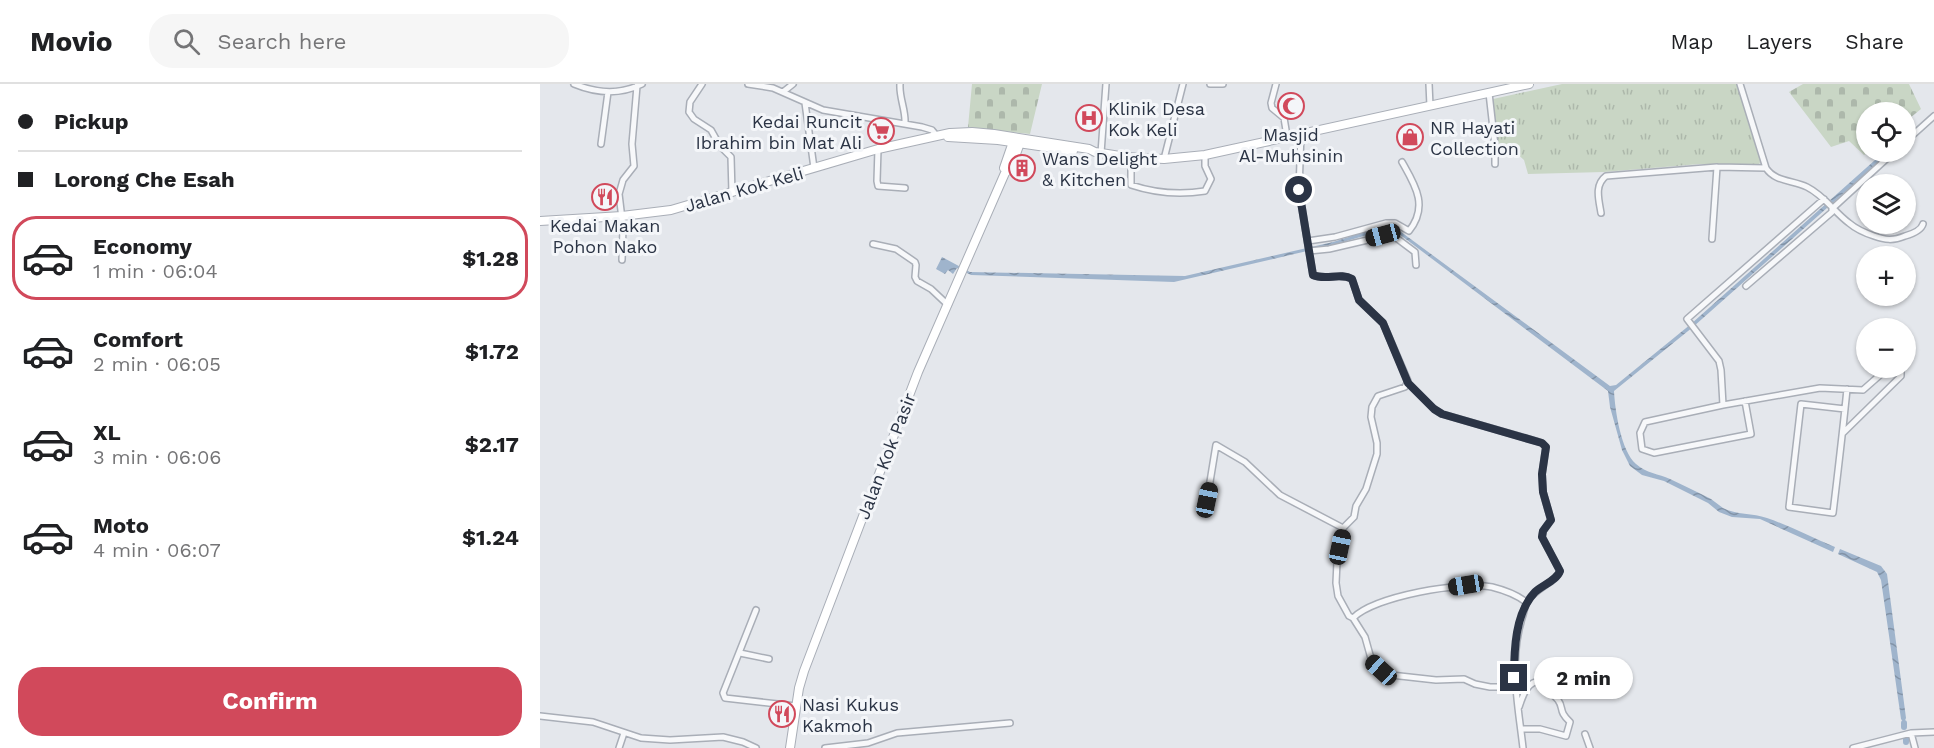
<!DOCTYPE html>
<html lang="en">
<head>
<meta charset="utf-8">
<style>
  :root { --surface:#fff; --page:#f6f6f6; --text:#202124; --muted:#757577; --line:#e0e0e0; --accent:#d1495b }
  body { margin:0; font-family:"Work Sans",sans-serif; background:var(--page); color:var(--text); height:100vh; display:flex; flex-direction:column; font-size:22px; white-space:nowrap }
  * { box-sizing:border-box; margin:0 }
  p { font-size:20px; color:var(--muted) }
  .icon { flex:none; width:33px; height:33px; fill:none; stroke:currentColor; stroke-width:2; stroke-linecap:round; stroke-linejoin:round }
  .map { position:relative; flex:1; overflow:hidden }
  .sheet { display:flex; flex-direction:column; background:var(--surface); width:540px }
  .sheet>* { flex:none }
  .banner { display:grid; align-content:center; height:132px; padding:0 18px; background:var(--surface) }
  .tools { position:absolute; left:1316px; top:18px; display:grid; gap:12px }
  .tools a { display:grid; place-items:center; width:60px; height:60px; border-radius:50%; background:var(--surface); box-shadow:0 2px 4px #0004; font-size:30px }
  .end { position:absolute; width:27px; height:27px; margin:-14px; border:8px solid #2b3445; background:#fff; box-shadow:0 0 0 3px #fff }
  .from { border-radius:50% }
  .bubble { position:absolute; height:42px; border-radius:21px; background:var(--surface); box-shadow:0 2px 4px #0004; font-size:20px; font-weight:700; line-height:42px; text-align:center }
  .car { position:absolute; width:18px; height:36px; margin:-18px -9px; border-radius:8px; box-shadow:0 0 4px 2px #0007; background:linear-gradient(#222 24%,#8ab4d8 0 40%,#222 0 76%,#8ab4d8 0 86%,#222 0) }
  .banner b { display:flex; align-items:center; gap:21px; height:57px; font-size:22px }
  .banner b+b { border-top:2px solid var(--line) }
  .banner i { width:15px; height:15px; background:var(--text) }
  ul { padding:0; list-style:none }
  li { display:flex; align-items:center; gap:18px; height:84px; margin:0 12px 9px; padding:0 6px; border:3px solid transparent; border-radius:24px }
  li div { flex:1 }
  li b { display:block; font-size:22px }
  li em { font-style:normal; font-weight:700 }
  li.active { border-color:var(--accent) }
  li>.icon { width:54px; height:54px; stroke-width:1.5 }
  .cta { display:flex; gap:12px; margin-top:auto; padding:12px 18px }
  .cta a { flex:1; height:69px; border-radius:24px; background:var(--accent); color:#fff; font-size:24px; font-weight:700; line-height:69px; text-align:center }
  header { display:flex; align-items:center; gap:36px; box-sizing:border-box; height:84px; padding:0 30px; background:var(--surface); border-bottom:2px solid var(--line) }
  header strong { font-size:28px }
  nav { display:flex; gap:33px; margin-inline-start:auto; font-size:21px }
  .search { width:420px; height:54px; background:var(--page); display:flex; align-items:center; gap:15px; box-sizing:border-box; padding:0 21px; border-radius:24px; color:var(--muted); font-size:22px }
  main { display:flex; flex:1; min-height:0 }
  .map>svg:first-child { display:block }
</style>
</head>
<body>
<header>
<strong>Movio</strong>
<div class="search"><svg class="icon" aria-label="search" viewBox="0 0 24 24"><circle cx="10" cy="10" r="6"/><path d="M15 15l6 6"/></svg>Search here</div>
<nav><a>Map</a><a>Layers</a><a>Share</a></nav>
</header>
<main>
<section class="sheet">
<div class="banner">
<b><i class="from"></i>Pickup</b>
<b><i></i>Lorong Che Esah</b>
</div>
<ul>
<li class="active"><svg class="icon" aria-label="car" viewBox="0 0 24 24"><path d="M5 17H2v-5l4-1 3-4h7l3 4 3 1v5h-3M9 17h6M6 11h13"/><circle cx="7" cy="17" r="2"/><circle cx="17" cy="17" r="2"/></svg><div><b>Economy</b><p>1 min · 06:04</p></div><em>$1.28</em></li>
<li><svg class="icon" aria-label="car" viewBox="0 0 24 24"><path d="M5 17H2v-5l4-1 3-4h7l3 4 3 1v5h-3M9 17h6M6 11h13"/><circle cx="7" cy="17" r="2"/><circle cx="17" cy="17" r="2"/></svg><div><b>Comfort</b><p>2 min · 06:05</p></div><em>$1.72</em></li>
<li><svg class="icon" aria-label="car" viewBox="0 0 24 24"><path d="M5 17H2v-5l4-1 3-4h7l3 4 3 1v5h-3M9 17h6M6 11h13"/><circle cx="7" cy="17" r="2"/><circle cx="17" cy="17" r="2"/></svg><div><b>XL</b><p>3 min · 06:06</p></div><em>$2.17</em></li>
<li><svg class="icon" aria-label="car" viewBox="0 0 24 24"><path d="M5 17H2v-5l4-1 3-4h7l3 4 3 1v5h-3M9 17h6M6 11h13"/><circle cx="7" cy="17" r="2"/><circle cx="17" cy="17" r="2"/></svg><div><b>Moto</b><p>4 min · 06:07</p></div><em>$1.24</em></li>
</ul>
<div class="cta"><a>Confirm</a></div>
</section>
<div class="map">
<svg width="1394" height="664" viewBox="0 0 1394 664">
  <defs>
    <pattern id="cemetery-stones" width="16" height="16" patternUnits="userSpaceOnUse" patternTransform="scale(1.5)"><rect width="16" height="16" fill="#c9d6c5"/><path d="M2 7V4a2 2 0 0 1 4 0v3zM10 15v-3a2 2 0 0 1 4 0v3z" fill="#adb8ab"/></pattern>
    <pattern id="park-tufts" width="24" height="20" patternUnits="userSpaceOnUse" patternTransform="scale(1.5)"><rect width="24" height="20" fill="#c9d6c5"/><path d="M3 7l-1-3M5 7V3M7 7l1-3M15 17l-1-3M17 17v-4M19 17l1-3" fill="none" stroke="#adb8ab"/></pattern>
    <pattern id="water-waves" width="16" height="10" patternUnits="userSpaceOnUse" patternTransform="scale(1.5)"><rect width="16" height="10" fill="#9fb4cc"/><path d="M0 5q4-4 8 0t8 0" fill="none" stroke="#8293a7"/></pattern>
  </defs>
  <rect width="100%" height="100%" fill="#e4e7ec"/>
  <path fill="url(#cemetery-stones)" d="M432 0H502L490 50 428 43Z
    M1263 0H1369L1381 25 1365 38V28H1326V68H1329L1324 71 1309 57 1291 63 1249 8Z"/>
  <path fill="url(#park-tufts)" d="M1022 0H1198L1223 75 1219 80H1160L1064 88 988 90 984 76 973 66 958 63 953 15Z"/>
  <path fill="url(#water-waves)" d="M1344 68H1350L1153 243 1074 307C1075 326 1081 367 1096 380 1106 389 1119 390 1130 395 1144 402 1158 408 1171 415 1175 418 1179 421 1183 424 1196 431 1213 429 1227 434 1250 442 1273 454 1295 463L1293 468 1220 435 1192 433 1179 428 1168 419 1124 397 1102 391 1090 382 1082 366 1070 323 1068 307 851 144 793 161 634 198 431 191 417 184 413 190 408 186 405 190 396 185 402 173 430 188 645 192 793 158 846 141 853 142 1070 302 1076 301 1151 240Z
    M1300 465 1341 482 1347 490 1366 634 1364 639 1361 635 1341 496 1337 488 1298 470Z"/>
  <g fill="none" stroke-linecap="round" stroke-linejoin="round">
    <path stroke="#9fb4cc" stroke-width="6" d="M1364 639V643
      M1366 653V658"/>
    <defs>
      <path id="street" d="M34 0C56 9 80 11 102 0
        M162 0 150 18 149 28 154 35 171 46 180 62 191 73 192 109
        M208 0 233 4 283 26 382 43 392 46 397 52
        M360 0C359 14 366 26 365 40
        M670 0H683
        M736 0 731 19 732 24 744 34 747 52
        M889 0 890 22
        M1200 0 1226 84C1235 98 1253 96 1267 103 1285 112 1294 128 1309 139 1316 145 1325 149 1334 152 1345 156 1353 157 1365 152 1372 150 1381 147 1383 140
        M243 8 253 0
        M949 9 955 62V80
        M265 19 274 84
        M761 49 759 106 773 191C786 197 800 188 812 195L819 216 843 239 868 297 865 303 838 312 832 323 831 333 837 359V370L826 405 816 422 814 433 803 444 797 478 796 499 798 512 809 532 813 534C835 512 922 497 952 503 964 506 977 511 986 518
        M1365 58 1394 32
        M61 60 68 8
        M338 65 337 97 338 102 365 104
        M561 69 566 0
        M591 73V101C615 109 640 111 665 107L671 95 665 82V71
        M624 75 643 0
        M1284 115 1147 235 1179 277 1181 286 1183 321 1280 304 1323 306 1348 284
        M1294 123 1354 68
        M1061 129C1059 116 1054 101 1066 92L1177 83 1226 84
        M1172 155 1177 83
        M768 157 795 153 846 139H855L869 147C889 122 875 101 862 78
        M333 160 356 165 375 178 376 181 375 193 377 197 391 205 408 221
        M769 167 789 165 849 151 855 153 875 168 876 181
        M82 176 83 143 79 110 83 96 94 82 92 60 97 2
        M1206 202 1292 128V123
        M868 299 894 325 902 330 996 357 1002 359 1006 363 1002 390 1003 408 1011 436 1003 447 1002 453 1020 487C1016 498 994 505 987 518 985 522 984 527 983 531 968 576 978 619 983 664
        M1183 321 1105 338 1100 349 1102 365 1114 369 1211 350 1205 317
        M1305 325 1261 320 1249 423 1293 429C1298 387 1303 346 1307 305
        M1303 349 1361 292V284
        M667 416 676 361 705 378 740 411 803 444
        M216 526 183 609 185 614 256 622
        M813 534 825 553 832 578 841 586 851 591 896 596 924 595 935 600 950 603H975
        M200 569 229 575
        M979 623C983 611 987 597 1001 597 1007 606 1012 609 1018 616 1024 624 1018 627 1030 638L1026 652 1000 645H981
        M0 632 53 638 101 654 130 656 183 653 203 658 216 664
        M1371 649 1375 664
        M1045 650 1050 664
        M79 664 84 649
        M285 664 328 659 357 649 470 639
        M1313 664 1371 649 1394 648"/>
      <path id="secondary" d="M408 53 458 56 533 67
        M464 84 473 58 476 57
        M0 137 82 132 131 126 338 65 410 49 432 48 454 50 549 65 555 68 586 73 624 75 665 71 989 0
        M250 664 259 604 264 587 378 288 465 89C473 82 476 69 480 59L477 57"/>
    </defs>
    <use href="#street" stroke="#a9aeb7" stroke-width="8"/>
    <use href="#secondary" stroke="#a9aeb7" stroke-width="10"/>
    <use href="#street" stroke="#f7f8fa" stroke-width="5"/>
    <use href="#secondary" stroke="#fff" stroke-width="8"/>
  </g>
  <g fill="none" stroke-linecap="round" stroke-linejoin="round">
    <path stroke="#2b3445" stroke-width="8" d="M759 106 773 191C786 197 800 188 812 195L819 216 843 239 868 299 894 325 902 330 1002 359 1006 363 1002 390 1003 408 1011 436 1003 447 1002 453 1020 487C1017 496 1003 501 995 508 975 529 974 566 974 594"/>
  </g>
  <defs>
    <symbol id="mosque-ring" viewBox="-11 -11 22 22"><circle r="9.5" fill="#f4f6f9" stroke="#d1495b" stroke-width="1.5"/><path d="M3.5-4.9A6 6 0 1 0 3.5 4.9A5 5 0 1 1 3.5-4.9Z" fill="#d1495b"/></symbol>
    <symbol id="hospital-ring" viewBox="-11 -11 22 22"><circle r="9.5" fill="#f4f6f9" stroke="#d1495b" stroke-width="1.5"/><path d="M-5-5h3v3.5h4V-5h3V5h-3V1.5h-4V5h-3Z" fill="#d1495b"/></symbol>
    <symbol id="supermarket-ring" viewBox="-11 -11 22 22"><circle r="9.5" fill="#f4f6f9" stroke="#d1495b" stroke-width="1.5"/><path d="M-6-5.5h2.5l.6 2H6L4.5 2H-2.5L-4.4-4H-6ZM-1.5 3.2a1.3 1.3 0 1 0 .1 0ZM3 3.2a1.3 1.3 0 1 0 .1 0Z" fill="#d1495b"/></symbol>
    <symbol id="shop-ring" viewBox="-11 -11 22 22"><circle r="9.5" fill="#f4f6f9" stroke="#d1495b" stroke-width="1.5"/><path d="M-5-2.5h2.3a2.7 3.5 0 0 1 5.4 0H5L5.5 6h-11ZM-1.5-2.5h3a1.5 2.3 0 0 0-3 0Z" fill="#d1495b"/></symbol>
    <symbol id="building-ring" viewBox="-11 -11 22 22"><circle r="9.5" fill="#f4f6f9" stroke="#d1495b" stroke-width="1.5"/><path d="M-4-6H4V6H1V3H-1V6H-4ZM-2.5-4.3h1.7v1.8h-1.7ZM.8-4.3h1.7v1.8H.8ZM-2.5-1h1.7V.8h-1.7ZM.8-1h1.7V.8H.8Z" fill="#d1495b"/></symbol>
    <symbol id="restaurant-ring" viewBox="-11 -11 22 22"><circle r="9.5" fill="#f4f6f9" stroke="#d1495b" stroke-width="1.5"/><path d="M-5-6h1v4h1v-4h1v4h1v-4h1v5L-1.5 .5V6h-2V.5L-5-1ZM5-6V6H3V1.5H1.5Q1.5-4 5-6Z" fill="#d1495b"/></symbol>
  </defs>
  <g fill-rule="evenodd">
    <use href="#mosque-ring" x="736" y="7" width="30" height="30"/>
    <use href="#hospital-ring" x="534" y="19" width="30" height="30"/>
    <use href="#supermarket-ring" x="326" y="32" width="30" height="30"/>
    <use href="#shop-ring" x="855" y="38" width="30" height="30"/>
    <use href="#building-ring" x="467" y="69" width="30" height="30"/>
    <use href="#restaurant-ring" x="50" y="98" width="30" height="30"/>
    <use href="#restaurant-ring" x="227" y="615" width="30" height="30"/>
  </g>
  <g text-anchor="middle" dominant-baseline="central" stroke-width="6" stroke-linejoin="round" paint-order="stroke">
    <g font-size="18" fill="#2b3445" stroke="#f4f6f9" text-anchor="start">
      <text x="568" y="24">Klinik Desa<tspan x="568" dy="21">Kok Keli</tspan></text>
      <text x="322" y="37" text-anchor="end">Kedai Runcit<tspan x="322" dy="21">Ibrahim bin Mat Ali</tspan></text>
      <text x="890" y="43">NR Hayati<tspan x="890" dy="21">Collection</tspan></text>
      <text x="751" y="50" text-anchor="middle">Masjid<tspan x="751" dy="21">Al-Muhsinin</tspan></text>
      <text x="502" y="74">Wans Delight<tspan x="502" dy="21">&amp; Kitchen</tspan></text>
      <text x="65" y="141" text-anchor="middle">Kedai Makan<tspan x="65" dy="21">Pohon Nako</tspan></text>
      <text x="262" y="620">Nasi Kukus<tspan x="262" dy="21">Kakmoh</tspan></text>
    </g>
    <g font-size="18" fill="#2b3445" stroke="#f4f6f9">
      <text transform="translate(204 105) rotate(-16)">Jalan Kok Keli</text>
      <text transform="translate(346 372) rotate(-69)">Jalan Kok Pasir</text>
    </g>
  </g>
</svg>
<div class="tools">
<a><svg class="icon" aria-label="locate" viewBox="0 0 24 24"><circle cx="12" cy="12" r="6"/><path d="M12 2v4M12 18v4M2 12h4M18 12h4"/></svg></a>
<a><svg class="icon" aria-label="layers" viewBox="0 0 24 24"><path d="M12 4l9 5-9 5-9-5zM3 14l9 5 9-5"/></svg></a>
<a>+</a>
<a>−</a>
</div>
<i class="end from" style="left:759px;top:106px"></i>
<i class="end" style="left:974px;top:594px"></i>
<div class="bubble" style="left:994px;top:573px;width:99px">2 min</div>
<i class="car" style="left:843px;top:151px;rotate:255deg"></i>
<i class="car" style="left:667px;top:416px;rotate:12deg"></i>
<i class="car" style="left:800px;top:463px;rotate:12deg"></i>
<i class="car" style="left:926px;top:501px;rotate:261deg"></i>
<i class="car" style="left:841px;top:586px;rotate:312deg"></i>
</div>
</main>
</body>
</html>
